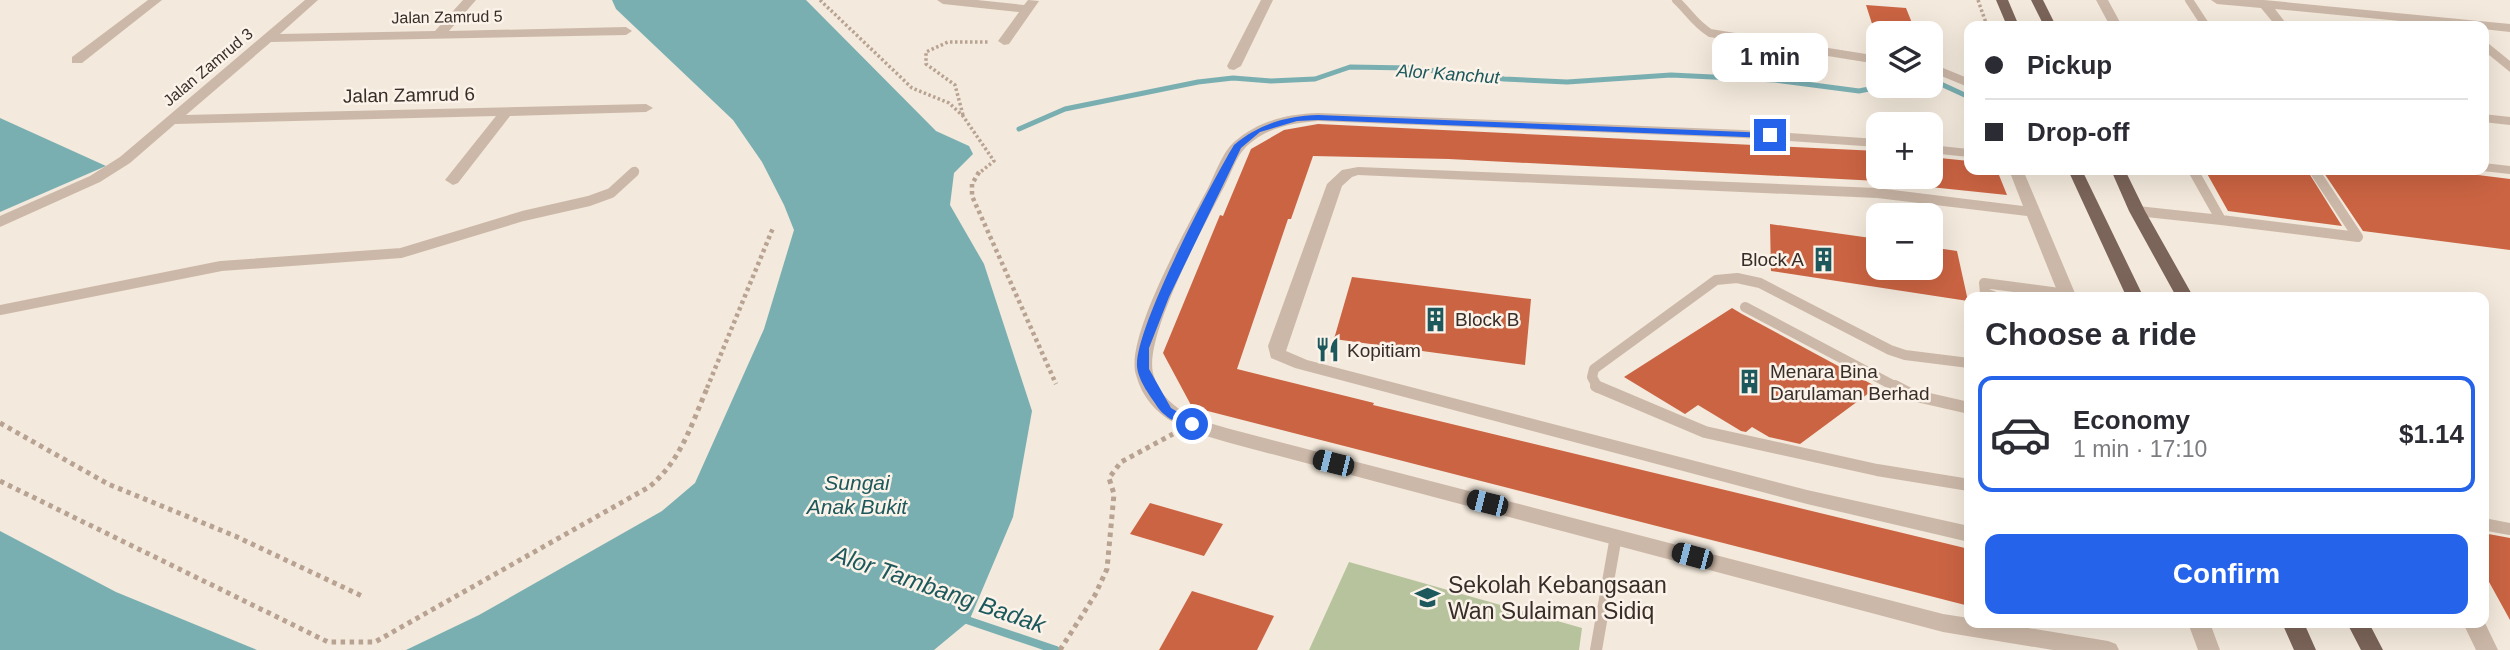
<!DOCTYPE html>
<html lang="en">
<head>
<meta charset="utf-8">
<style>
  :root { --surface:#fff; --page:#f2f2f3; --text:#2b2b33; --muted:#7c7c81; --line:#e1e1e2; --accent:#2563eb }
  body { margin:0; font-family:Helvetica,sans-serif; background:var(--page); color:var(--text); height:100vh; display:flex; flex-direction:column; font-size:26px; white-space:nowrap }
  * { box-sizing:border-box; margin:0 }
  p { font-size:23px; color:var(--muted) }
  .icon { flex:none; width:38px; height:38px; fill:none; stroke:currentColor; stroke-width:2; stroke-linecap:round; stroke-linejoin:round }
  .map { position:relative; flex:1; overflow:hidden }
  .sheet { position:absolute; left:1964px; top:292px; width:525px; height:336px; display:flex; flex-direction:column; background:var(--surface); border-radius:14px; box-shadow:0 7px 28px #0002 }
  .sheet>* { flex:none }
  .hud { position:absolute; left:1964px; top:21px; width:525px; height:154px; border-radius:14px; box-shadow:0 7px 28px #0002; display:grid; align-content:center; height:154px; padding:0 21px; background:var(--surface) }
  .buttons { position:absolute; left:1866px; top:21px; display:grid; gap:14px }
  .buttons a { display:grid; place-items:center; width:77px; height:77px; border-radius:14px; background:var(--surface); box-shadow:0 7px 28px #0002; font-size:35px }
  .end { position:absolute; width:32px; height:32px; margin:-16px; border:9px solid #2563eb; background:#fff; box-shadow:0 0 0 4px #fff }
  .from { border-radius:50% }
  .bubble { position:absolute; height:49px; border-radius:14px; background:var(--surface); box-shadow:0 7px 28px #0002; font-size:23px; font-weight:800; line-height:49px; text-align:center }
  .car { position:absolute; width:21px; height:42px; margin:-21px -10px; border-radius:9px; box-shadow:0 0 5px 2px #0007; background:linear-gradient(#222 24%,#8ab4d8 0 40%,#222 0 76%,#8ab4d8 0 86%,#222 0) }
  .hud b { display:flex; align-items:center; gap:24px; height:66px; font-size:26px }
  .hud b+b { border-top:2px solid var(--line) }
  .hud i { width:18px; height:18px; background:var(--text) }
  ul { padding:0; list-style:none }
  li { display:flex; align-items:center; gap:21px; height:116px; margin:0 14px 10px; padding:0 7px; border:4px solid transparent; border-radius:14px }
  li div { flex:1 }
  li b { display:block; font-size:26px }
  li em { font-style:normal; font-weight:800 }
  li.on { border-color:var(--accent) }
  li>.icon { width:63px; height:63px; stroke-width:1.5 }
  h2 { padding:0 21px; font-size:32px; line-height:84px }
  .primary-button { display:flex; gap:14px; margin-top:auto; padding:14px 21px }
  .primary-button a { flex:1; height:80px; border-radius:14px; background:var(--accent); color:#fff; font-size:28px; font-weight:800; line-height:80px; text-align:center }
  .map>svg:first-child { display:block }
</style>
</head>
<body>
<div class="map">
<svg width="2510" height="650" viewBox="0 0 2510 650">
  <rect width="100%" height="100%" fill="#f3e9dc"/>
  <path fill="#b6c39c" d="M1349 562 1582 628 1579 650H1309Z"/>
  <path fill="#7aafb2" d="M612 0H806L936 131 969 146 973 154 954 173 950 205 984 264 1032 411 1013 517 969 621 934 650H406L479 615 662 511 695 483 764 329 794 230 784 205 762 162 733 120 616 9Z
    M0 118 106 166 0 212Z
    M0 531 116 592 257 650H0Z"/>
  <g fill="none" stroke-linecap="round" stroke-linejoin="round">
    <path stroke="#7aafb2" stroke-width="5" d="M1930 79 1969 97
      M1019 129 1065 109 1198 82 1233 78 1271 81 1315 79 1350 67 1410 68 1504 79 1567 82 1671 75 1775 80 1859 91 1884 86"/>
    <path stroke="#7aafb2" stroke-width="8" d="M961 618 1056 650"/>
  </g>
  <path fill="#cb6443" d="M1866 5 1906 8 1916 33H1875Z
    M1318 124 1878 151V181L1449 159 1313 156 1291 219H1288L1237 369 1374 403 1373 405 1969 549V606L1192 407 1163 353 1220 215 1223 216 1251 149 1284 130Z
    M1930 157 1969 161V170H1997L2007 195 1930 187Z
    M2205 170H2307L2342 226 2228 211Z
    M2322 170H2438L2510 179V250L2363 231Z
    M1770 224 1878 239V268H1930V247L1957 251 1968 301 1771 271Z
    M1352 277 1531 299 1525 365 1334 339Z
    M1732 308 1742 314 1877 387 1800 444 1769 437 1752 427 1746 432 1741 431 1698 405 1685 414 1624 377Z
    M1150 503 1223 524 1204 556 1130 534Z
    M2483 533 2510 538V620L2483 571Z
    M1192 591 1274 616 1257 650H1159Z"/>
  <g fill="none" stroke-linecap="round" stroke-linejoin="round">
    <path stroke="#b8a292" stroke-width="3.5" stroke-dasharray="2.5 2.5" stroke-linecap="butt" d="M820 0 912 88 949 103 963 116 994 161 978 174
      M1978 0 1987 26
      M963 115 955 85 926 64V52L948 42H989"/>
    <path stroke="#b8a292" stroke-width="4.5" stroke-dasharray="3.5 3.5" stroke-linecap="butt" d="M979 172 972 184V196L1056 384
      M707 388 773 228"/>
    <path stroke="#b8a292" stroke-width="5" stroke-dasharray="4.5 4.5" stroke-linecap="butt" d="M0 423 108 484 235 536 364 597
      M0 481 328 642H375L649 487C681 461 692 423 708 386
      M1060 650 1095 595 1107 569 1114 494 1109 478 1121 462 1173 434"/>
    <path stroke="#ccb8a8" stroke-width="8" d="M1676 0C1690 13 1693 22 1710 33L1878 60
      M2189 0 2206 26
      M1930 67 1969 83
      M2483 167 2510 170
      M2193 170 2195 174
      M2313 170 2316 174
      M632 174 635 171"/>
    <path stroke="#ccb8a8" stroke-width="10" d="M2315 172 2358 237
      M2137 211 2221 220 2194 172
      M2221 220 2358 237
      M1998 298 1985 293 1984 283 2067 294
      M1745 307 1898 388
      M0 310 221 266 401 253 523 216 589 201 611 193 634 172
      M1598 388 1592 377 1594 369 1716 280 1737 278 1760 283 1890 350 1905 355 1969 363"/>
    <path stroke="#ccb8a8" stroke-width="12" d="M1596 386 1705 432 1877 470 1969 485
      M1895 386 1912 395 1969 408
      M2483 524 2510 529
      M1596 650 1616 536"/>
    <path fill="#ccb8a8" fill-rule="evenodd" d="M148 0H162L82 63H72V57Z
      M305 0H318L280 34 435 31 463 0H476L449 31 626 27 632 31 626 35 271 42 186 115 646 104 653 108 646 112 510 116 458 183 453 185 445 180 496 116 175 124 130 163 100 182 0 227V216L90 176 120 157Z
      M937 0H977L1024 5 1028 0 1039 1 1009 44 1004 45 998 41 1019 12 943 4Z
      M1261 0H1273L1241 66 1234 70 1229 69 1227 66Z
      M2096 0H2108L2122 26H2110Z
      M2211 0H2264L2510 24V32L2483 29V26H2452L2275 9 2288 26H2276L2261 8 2217 4Z
      M2483 39 2510 61V72L2483 50Z
      M1318 113 1743 130 1878 139V147L1743 138 1318 121C1292 123 1264 128 1245 148 1236 157 1231 174 1225 185 1206 222 1144 335 1153 373 1163 410 1198 420 1230 429L1943 614 1969 618V623H1998L2108 641 2116 644 2119 650H2053L1943 632 1230 443C1189 431 1149 421 1136 375 1124 338 1189 224 1208 188 1215 174 1222 153 1234 142 1258 121 1287 114 1318 113Z
      M2483 114 2510 117V125L2483 122Z
      M1930 145 1969 149V157L1930 153Z
      M1358 167 1877 188 2023 206 2009 170H2023L2077 298H2060L2027 216 1877 198 1358 175 1352 177 1342 186 1286 351 1307 360 1807 490 1969 526V542L1807 504 1295 368 1271 358 1268 346 1327 184 1342 170Z
      M2483 619 2485 623 2498 650H2476L2463 623H2483Z
      M2188 623H2210L2220 650H2198Z"/>
    <path fill="#7b6459" fill-rule="evenodd" d="M1996 0H2008L2019 26H2007Z
      M2031 0H2043L2056 26H2044Z
      M2068 170H2082L2144 298H2127Z
      M2111 170H2125L2145 211 2194 298H2177L2129 211Z
      M2282 623H2304L2316 650H2294Z
      M2347 623H2369L2383 650H2361Z"/>
  </g>
  <path fill="#2563eb" d="M1318 115 1770 133 1775 135 1770 138 1318 120 1297 121 1260 132 1241 148 1169 297 1149 348V369L1171 408 1198 424 1196 427C1185 429 1166 418 1159 409 1151 397 1138 381 1137 366 1135 328 1211 183 1234 145 1259 124 1286 116 1318 115Z"/>
  <defs>
    <symbol id="building-bare" viewBox="-9 -9 18 18"><path d="M-4-6H4V6H1V3H-1V6H-4ZM-2.5-4.3h1.7v1.8h-1.7ZM.8-4.3h1.7v1.8H.8ZM-2.5-1h1.7V.8h-1.7ZM.8-1h1.7V.8H.8Z" fill="#1c585c" stroke="#fbf3e9" stroke-width="2.5" paint-order="stroke"/></symbol>
    <symbol id="restaurant-bare" viewBox="-9 -9 18 18"><path d="M-5-6h1v4h1v-4h1v4h1v-4h1v5L-1.5 .5V6h-2V.5L-5-1ZM5-6V6H3V1.5H1.5Q1.5-4 5-6Z" fill="#1c585c" stroke="#fbf3e9" stroke-width="2.5" paint-order="stroke"/></symbol>
    <symbol id="school-bare" viewBox="-9 -9 18 18"><path d="M0-5L7-2L0 1L-7-2ZM-4 1L0 2.5L4 1V4Q0 6-4 4Z" fill="#1c585c" stroke="#fbf3e9" stroke-width="2.5" paint-order="stroke"/></symbol>
  </defs>
  <g fill-rule="evenodd">
    <use href="#building-bare" x="1806" y="242" width="35" height="35"/>
    <use href="#building-bare" x="1418" y="302" width="35" height="35"/>
    <use href="#restaurant-bare" x="1310" y="332" width="35" height="35"/>
    <use href="#building-bare" x="1732" y="364" width="35" height="35"/>
    <use href="#school-bare" x="1410" y="580" width="35" height="35"/>
  </g>
  <g text-anchor="middle" dominant-baseline="central" stroke-width="5" stroke-linejoin="round" paint-order="stroke">
    <g font-size="16" fill="#382d28" stroke="#fbf3e9">
      <text transform="translate(447 17) rotate(-1)">Jalan Zamrud 5</text>
      <text transform="translate(208 67) rotate(-40)">Jalan Zamrud 3</text>
    </g>
    <g font-size="18" font-style="italic" fill="#1c585c" stroke="#fbf3e9">
      <text transform="translate(1448 74) rotate(4)">Alor Kanchut</text>
    </g>
    <g font-size="19" fill="#382d28" stroke="#fbf3e9">
      <text transform="translate(409 95) rotate(-1)">Jalan Zamrud 6</text>
    </g>
    <g font-size="19" fill="#382d28" stroke="#fbf3e9" text-anchor="start">
      <text x="1804" y="259" text-anchor="end">Block A</text>
      <text x="1455" y="319">Block B</text>
      <text x="1347" y="350">Kopitiam</text>
      <text x="1770" y="371">Menara Bina<tspan x="1770" dy="22">Darulaman Berhad</tspan></text>
    </g>
    <g font-size="21" font-style="italic" fill="#1c585c" stroke="#fbf3e9">
      <text x="857" y="482">Sungai<tspan x="857" dy="24">Anak Bukit</tspan></text>
    </g>
    <g font-size="23" fill="#382d28" stroke="#fbf3e9" text-anchor="start">
      <text x="1448" y="585">Sekolah Kebangsaan<tspan x="1448" dy="26">Wan Sulaiman Sidiq</tspan></text>
    </g>
    <g font-size="24" font-style="italic" fill="#1c585c" stroke="#fbf3e9">
      <text transform="translate(939 589) rotate(19)">Alor Tambang Badak</text>
    </g>
  </g>
</svg>
<div class="buttons">
<a><svg class="icon" aria-label="layers" viewBox="0 0 24 24"><path d="M12 4l9 5-9 5-9-5zM3 14l9 5 9-5"/></svg></a>
<a>+</a>
<a>−</a>
</div>
<i class="end from" style="left:1192px;top:424px"></i>
<i class="end" style="left:1770px;top:135px"></i>
<div class="bubble" style="left:1712px;top:33px;width:116px">1 min</div>
<i class="car" style="left:1333px;top:463px;rotate:284deg"></i>
<i class="car" style="left:1487px;top:503px;rotate:284deg"></i>
<i class="car" style="left:1692px;top:556px;rotate:285deg"></i>
<div class="hud">
<b><i class="from"></i>Pickup</b>
<b><i></i>Drop-off</b>
</div>
<section class="sheet">
<h2>Choose a ride</h2>
<ul>
<li class="on"><svg class="icon" aria-label="car" viewBox="0 0 24 24"><path d="M5 17H2v-5l4-1 3-4h7l3 4 3 1v5h-3M9 17h6M6 11h13"/><circle cx="7" cy="17" r="2"/><circle cx="17" cy="17" r="2"/></svg><div><b>Economy</b><p>1 min · 17:10</p></div><em>$1.14</em></li>
</ul>
<div class="primary-button"><a>Confirm</a></div>
</section>
</div>
</body>
</html>
